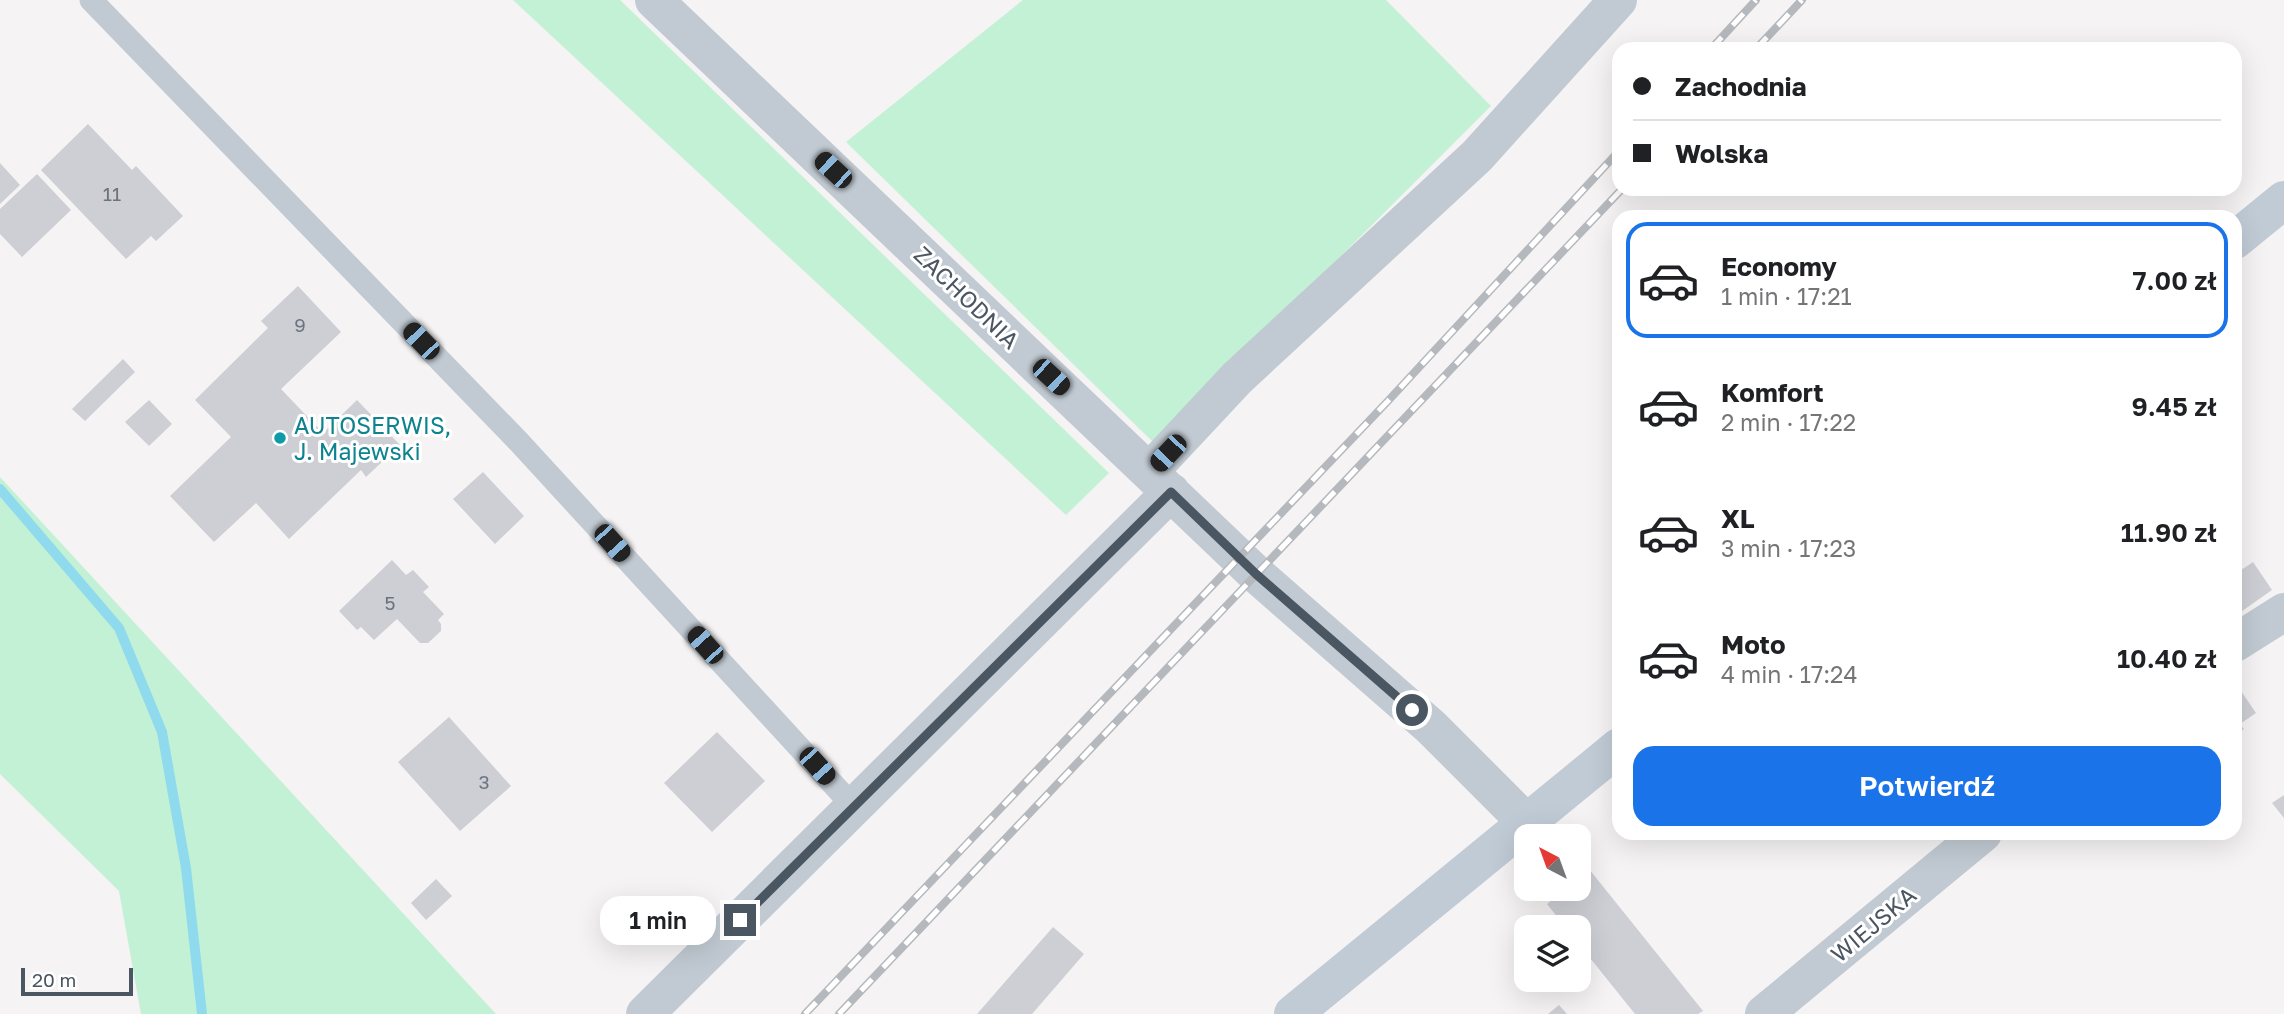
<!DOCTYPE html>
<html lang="pl">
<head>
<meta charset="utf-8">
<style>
  :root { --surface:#fff; --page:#f6f6f6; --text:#202124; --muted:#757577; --line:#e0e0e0; --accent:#1a73e8 }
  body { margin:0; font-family:"Golos Text",sans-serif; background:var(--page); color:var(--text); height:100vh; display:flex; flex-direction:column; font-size:26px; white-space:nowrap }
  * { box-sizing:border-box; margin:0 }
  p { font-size:23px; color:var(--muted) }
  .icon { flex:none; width:38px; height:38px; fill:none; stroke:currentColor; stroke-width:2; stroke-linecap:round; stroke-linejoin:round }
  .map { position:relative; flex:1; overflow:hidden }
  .sheet { position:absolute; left:1612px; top:210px; width:630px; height:630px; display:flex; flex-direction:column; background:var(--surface); border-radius:21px; box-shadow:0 7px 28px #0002 }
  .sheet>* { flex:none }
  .top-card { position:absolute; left:1612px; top:42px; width:630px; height:154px; border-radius:21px; box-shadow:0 7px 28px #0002; display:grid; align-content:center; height:154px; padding:0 21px; background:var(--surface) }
  .needle { width:46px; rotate:319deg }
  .buttons { position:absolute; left:1514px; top:824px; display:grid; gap:14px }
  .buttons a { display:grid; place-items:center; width:77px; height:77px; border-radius:14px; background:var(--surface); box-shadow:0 7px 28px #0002; font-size:35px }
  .scale { position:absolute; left:21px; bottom:18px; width:112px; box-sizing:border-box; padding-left:7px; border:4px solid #4a5661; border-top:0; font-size:19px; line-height:24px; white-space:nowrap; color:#4a5661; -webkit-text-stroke:5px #fff; paint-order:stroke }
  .end { position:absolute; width:32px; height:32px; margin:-16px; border:9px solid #4a5661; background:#fff; box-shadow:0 0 0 4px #fff }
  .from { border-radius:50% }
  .bubble { position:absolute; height:49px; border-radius:21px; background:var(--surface); box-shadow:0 7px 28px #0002; font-size:23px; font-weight:600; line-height:49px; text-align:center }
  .car { position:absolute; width:21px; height:42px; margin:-21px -10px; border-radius:9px; box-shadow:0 0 5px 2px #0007; background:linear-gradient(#222 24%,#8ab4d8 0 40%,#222 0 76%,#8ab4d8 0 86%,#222 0) }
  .top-card b { display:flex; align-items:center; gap:24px; height:66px; font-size:26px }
  .top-card b+b { border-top:2px solid var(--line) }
  .top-card i { width:18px; height:18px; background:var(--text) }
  ul { padding:12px 0 0; list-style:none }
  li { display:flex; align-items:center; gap:21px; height:116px; margin:0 14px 10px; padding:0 7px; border:4px solid transparent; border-radius:21px }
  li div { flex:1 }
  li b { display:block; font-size:26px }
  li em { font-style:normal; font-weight:600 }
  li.current { border-color:var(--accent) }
  li>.icon { width:63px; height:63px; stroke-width:1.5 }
  .action { display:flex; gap:14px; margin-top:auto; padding:14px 21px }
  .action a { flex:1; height:80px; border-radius:21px; background:var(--accent); color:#fff; font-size:28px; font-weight:600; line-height:80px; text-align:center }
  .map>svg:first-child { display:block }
</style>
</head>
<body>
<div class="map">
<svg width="2284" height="1014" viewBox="0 0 2284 1014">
  <rect width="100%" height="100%" fill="#f5f3f3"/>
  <path fill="#c3f1d5" d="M513 0H620L1109 473 1066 515Z
    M1023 0H1386L1491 106 1154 443 846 142Z
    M0 477 496 1014H141L119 891 0 774Z"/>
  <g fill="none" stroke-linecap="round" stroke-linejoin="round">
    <path stroke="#90daee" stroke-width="10" d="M0 489 119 628 162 732 186 868 202 1014"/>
  </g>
  <path fill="#cdcfd5" d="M88 124 132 170 136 166 183 216 156 241 151 236 126 259 41 170Z
    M0 163 20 185 0 204Z
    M37 174 71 210 22 257 0 234V209Z
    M298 286 341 332 281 389 323 433 357 400 400 445 366 477 361 470 289 539 256 503 214 542 170 496 231 437 195 400 268 328 261 321Z
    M123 359 135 372 85 421 72 409Z
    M149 400 172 424 149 446 125 422Z
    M483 472 524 516 495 544 453 499Z
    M392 560 406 575 413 570 429 587 423 592 444 614 438 620 441 624V631L428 643H420L397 619 374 640 361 627 357 630 339 611Z
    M2253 562 2272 590 2235 616V593L2242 588 2235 574Z
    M2235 682 2256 713 2240 724 2244 729 2235 736Z
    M449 717 511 786 460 831 398 762Z
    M717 732 765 781 712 832 664 783Z
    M2284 795V818L2272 803Z
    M1589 869 1703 1011 1698 1014H1635L1578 943V928H1566L1547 904 1565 889H1578V878Z
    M436 879 452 896 426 920 411 903Z
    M1053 927 1084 954 1032 1014H977Z
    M1559 1005 1567 1014H1548Z"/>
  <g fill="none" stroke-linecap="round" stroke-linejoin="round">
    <path stroke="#c1cad2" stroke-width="23" d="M91 0 519 442 854 807"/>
    <path stroke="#c1cad2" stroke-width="38" d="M654 0 1256 574 1431 727 1527 823
      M1150 471 1237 378 1477 156 1618 0
      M2235 643 2284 612
      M645 1014 1171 492
      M1764 1014 1983 833"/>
    <path stroke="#c1cbd6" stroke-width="38" d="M2235 240 2284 200
      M1293 1014 1619 747"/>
    <defs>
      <path id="rail" d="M1711 49 1756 0
        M1756 49 1802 0
        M805 1014 1387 402 1619 151
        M839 1014 1622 189"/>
    </defs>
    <use href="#rail" stroke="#b5b8bd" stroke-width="8"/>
    <use href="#rail" stroke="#fff" stroke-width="5" stroke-dasharray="16" stroke-linecap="butt"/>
  </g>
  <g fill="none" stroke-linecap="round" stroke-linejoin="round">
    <path stroke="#4a5661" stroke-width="9" d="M740 920 1171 492 1256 574 1412 710"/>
  </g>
  <circle fill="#0f9aa8" stroke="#fff" stroke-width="2.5" cx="280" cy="438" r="7"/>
  <g text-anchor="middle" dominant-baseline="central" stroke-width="6" stroke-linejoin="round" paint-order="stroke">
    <g font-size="19" fill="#6b747e">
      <text x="112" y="193">11</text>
      <text x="300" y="324">9</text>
      <text x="390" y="602">5</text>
      <text x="484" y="781">3</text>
    </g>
    <g font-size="23" fill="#4a5661" stroke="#fff">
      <text transform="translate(967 297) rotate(44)">ZACHODNIA</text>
      <text transform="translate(1873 924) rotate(-40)">WIEJSKA</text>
    </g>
    <g font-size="23" fill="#0d838f" stroke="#fff" text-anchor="start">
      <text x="294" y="425">AUTOSERWIS,<tspan x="294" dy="26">J. Majewski</tspan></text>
    </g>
  </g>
</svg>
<div class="buttons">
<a><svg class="needle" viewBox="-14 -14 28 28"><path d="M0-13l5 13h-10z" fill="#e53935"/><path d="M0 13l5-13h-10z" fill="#757577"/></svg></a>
<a><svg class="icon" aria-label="layers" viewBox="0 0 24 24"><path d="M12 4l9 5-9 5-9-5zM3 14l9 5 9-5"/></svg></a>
</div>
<div class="scale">20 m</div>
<i class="end from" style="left:1412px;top:710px"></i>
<i class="end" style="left:740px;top:920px"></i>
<div class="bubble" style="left:600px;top:896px;width:116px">1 min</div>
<i class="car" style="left:833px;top:170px;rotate:313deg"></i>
<i class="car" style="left:421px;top:341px;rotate:316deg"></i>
<i class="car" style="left:1051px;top:377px;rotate:133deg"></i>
<i class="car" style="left:1168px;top:453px;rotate:223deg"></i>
<i class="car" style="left:612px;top:543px;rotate:138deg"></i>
<i class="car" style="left:705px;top:645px;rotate:318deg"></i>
<i class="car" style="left:817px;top:766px;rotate:138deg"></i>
<div class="top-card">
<b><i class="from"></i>Zachodnia</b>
<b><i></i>Wolska</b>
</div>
<section class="sheet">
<ul>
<li class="current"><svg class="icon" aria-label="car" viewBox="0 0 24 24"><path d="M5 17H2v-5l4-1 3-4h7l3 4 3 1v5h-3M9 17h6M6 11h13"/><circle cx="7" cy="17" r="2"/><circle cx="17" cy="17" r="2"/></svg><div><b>Economy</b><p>1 min · 17:21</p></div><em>7.00 zł</em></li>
<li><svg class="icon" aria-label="car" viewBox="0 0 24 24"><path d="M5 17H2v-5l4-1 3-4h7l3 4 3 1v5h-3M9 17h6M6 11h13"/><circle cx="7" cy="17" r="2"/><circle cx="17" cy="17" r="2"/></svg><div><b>Komfort</b><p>2 min · 17:22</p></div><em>9.45 zł</em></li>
<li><svg class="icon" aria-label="car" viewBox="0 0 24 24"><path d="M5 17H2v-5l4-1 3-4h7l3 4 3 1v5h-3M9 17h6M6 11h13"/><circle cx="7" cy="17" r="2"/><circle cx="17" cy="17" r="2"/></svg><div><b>XL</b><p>3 min · 17:23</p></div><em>11.90 zł</em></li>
<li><svg class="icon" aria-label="car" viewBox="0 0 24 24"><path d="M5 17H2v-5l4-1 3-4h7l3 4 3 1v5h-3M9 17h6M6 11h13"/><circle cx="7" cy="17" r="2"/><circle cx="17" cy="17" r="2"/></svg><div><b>Moto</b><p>4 min · 17:24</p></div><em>10.40 zł</em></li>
</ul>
<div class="action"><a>Potwierdź</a></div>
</section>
</div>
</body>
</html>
